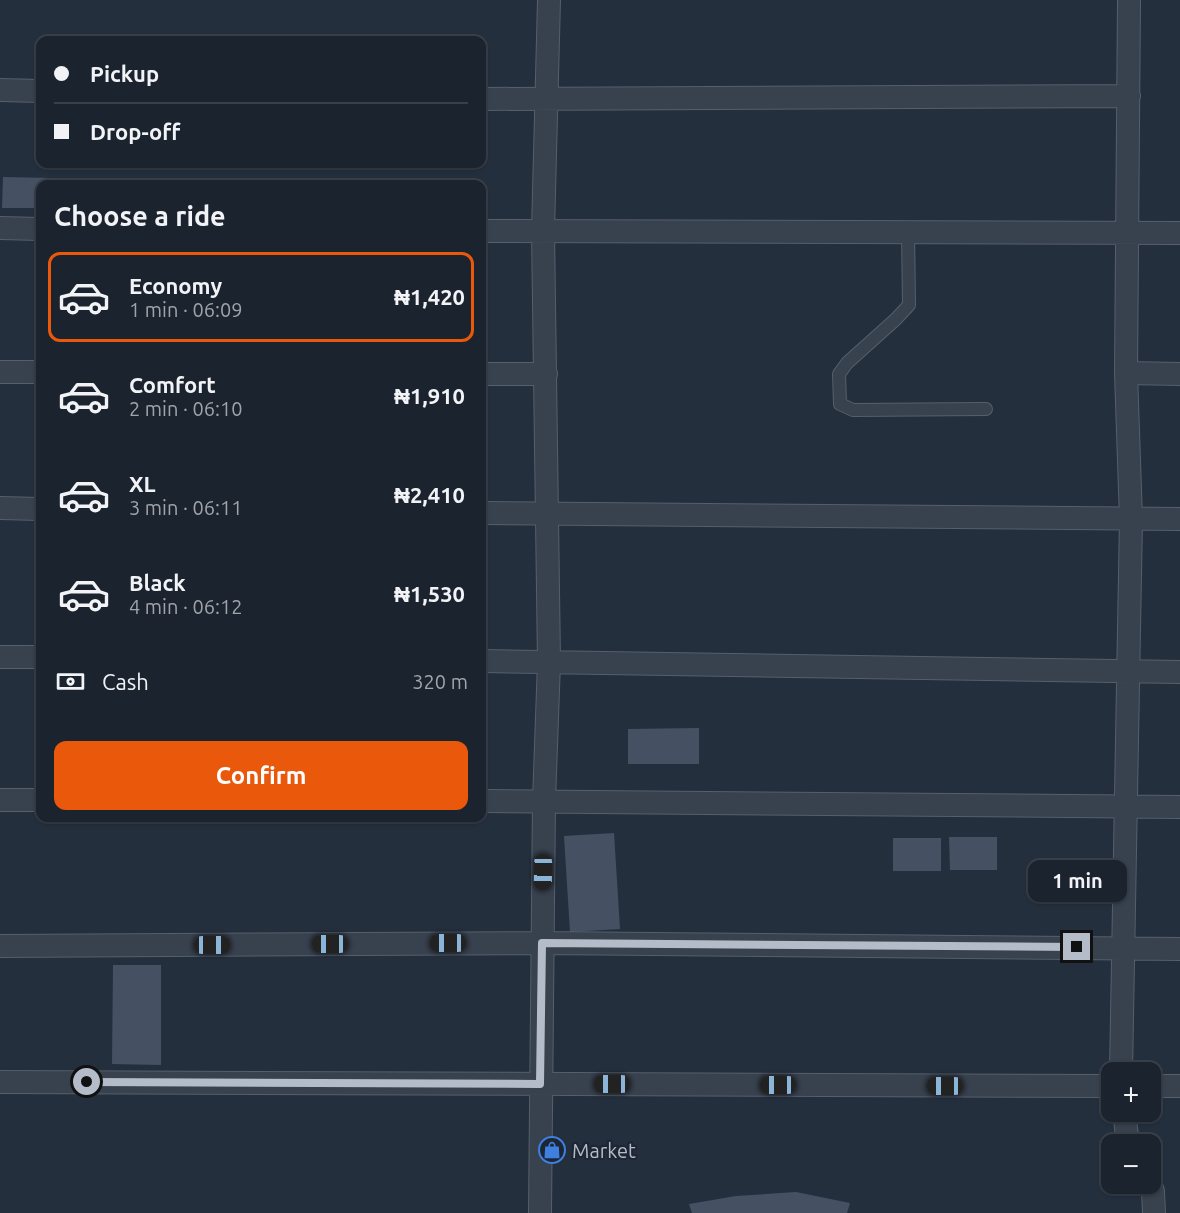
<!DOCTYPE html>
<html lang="en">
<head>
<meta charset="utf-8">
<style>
  :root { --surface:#1b232e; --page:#242b36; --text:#f1f3f6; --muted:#a0a4aa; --line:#39404a; --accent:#ea580c }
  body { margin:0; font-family:Ubuntu,sans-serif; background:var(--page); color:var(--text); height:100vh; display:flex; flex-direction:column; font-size:22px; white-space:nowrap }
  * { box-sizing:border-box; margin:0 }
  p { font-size:20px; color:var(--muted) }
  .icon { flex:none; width:33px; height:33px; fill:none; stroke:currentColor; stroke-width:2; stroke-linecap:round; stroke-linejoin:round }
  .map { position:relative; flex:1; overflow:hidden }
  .panel { position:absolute; left:36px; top:180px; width:450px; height:642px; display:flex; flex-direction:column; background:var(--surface); border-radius:12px; box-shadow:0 2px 4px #0004,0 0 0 2px var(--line) }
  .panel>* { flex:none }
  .banner { position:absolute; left:36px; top:36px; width:450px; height:132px; border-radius:12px; box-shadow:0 2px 4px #0004,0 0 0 2px var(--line); display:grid; align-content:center; height:132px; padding:0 18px; background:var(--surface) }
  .fabs { position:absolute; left:1101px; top:1062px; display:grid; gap:12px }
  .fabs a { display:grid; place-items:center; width:60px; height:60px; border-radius:12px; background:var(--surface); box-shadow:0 2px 4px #0004,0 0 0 2px var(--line); font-size:30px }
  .end { position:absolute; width:27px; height:27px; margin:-14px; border:8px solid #b4bcc9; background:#111; box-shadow:0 0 0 3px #111 }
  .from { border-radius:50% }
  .bubble { position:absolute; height:42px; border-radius:12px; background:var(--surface); box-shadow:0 2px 4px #0004,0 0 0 2px var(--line); font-size:20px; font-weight:600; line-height:42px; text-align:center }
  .car { position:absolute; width:18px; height:36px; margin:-18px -9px; border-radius:8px; box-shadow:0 0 4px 2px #0007; background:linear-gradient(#222 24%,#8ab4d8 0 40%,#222 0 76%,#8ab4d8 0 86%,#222 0) }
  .banner b { display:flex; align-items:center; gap:21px; height:57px; font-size:22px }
  .banner b+b { border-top:2px solid var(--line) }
  .banner i { width:15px; height:15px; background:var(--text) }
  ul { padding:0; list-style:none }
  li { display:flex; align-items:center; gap:18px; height:90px; margin:0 12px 9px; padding:0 6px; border:3px solid transparent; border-radius:12px }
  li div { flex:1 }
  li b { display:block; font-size:22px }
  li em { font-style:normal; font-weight:600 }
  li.on { border-color:var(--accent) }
  li>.icon { width:54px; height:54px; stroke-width:1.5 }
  h2 { padding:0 18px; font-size:27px; line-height:72px }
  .pay { display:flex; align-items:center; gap:15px; height:66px; padding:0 18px; font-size:22px }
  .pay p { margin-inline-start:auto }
  .action { display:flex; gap:12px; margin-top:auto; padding:12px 18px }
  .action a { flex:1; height:69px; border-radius:12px; background:var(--accent); color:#fff; font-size:24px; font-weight:600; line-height:69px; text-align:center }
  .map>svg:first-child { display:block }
</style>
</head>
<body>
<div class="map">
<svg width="1180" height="1213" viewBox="0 0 1180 1213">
  <rect width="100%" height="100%" fill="#242f3e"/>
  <path fill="#455162" d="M3 177 53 178V184H40V208H2Z
    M699 728V764H628V729Z
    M614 833 620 929 570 932 564 836Z
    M949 837H997V870H950Z
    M893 838H941V871H893Z
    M113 965H161V1065L112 1064Z
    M796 1192 850 1203 847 1213H692L689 1204 736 1196Z"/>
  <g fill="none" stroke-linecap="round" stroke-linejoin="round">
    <defs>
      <path id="lane" d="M908 232 909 305 896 319 847 363 839 374 840 404 853 410 986 409"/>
      <path id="street" d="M0 90 40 91
        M482 99 1129 96
        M0 228 40 229
        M482 231 1180 233
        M0 372H40
        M1126 373 1180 374
        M482 374H546
        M0 508 40 509
        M482 513 1180 519
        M0 657H40
        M482 661 1180 672
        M0 800H40
        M482 801 1180 807
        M0 946 542 943 1180 949
        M1121 1072 1131 519 1126 373 1129 0
        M0 1082 1112 1086
        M1150 1086H1180
        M1124 1112 1128 1144
        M1150 1184 1153 1191 1154 1213
        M540 1213 544 801 549 662 543 231 549 0"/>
    </defs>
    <use href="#lane" stroke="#565f6c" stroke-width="14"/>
    <use href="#street" stroke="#565f6c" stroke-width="24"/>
    <use href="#lane" stroke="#38414e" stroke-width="12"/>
    <use href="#street" stroke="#38414e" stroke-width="22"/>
  </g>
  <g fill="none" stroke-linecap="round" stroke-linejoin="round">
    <path stroke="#b4bcc9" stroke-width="8" d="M87 1082 540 1084 542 943 1077 947"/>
  </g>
  <defs>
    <symbol id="shop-ring" viewBox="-11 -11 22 22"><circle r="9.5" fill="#1d2633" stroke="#3f7fe0" stroke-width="1.5"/><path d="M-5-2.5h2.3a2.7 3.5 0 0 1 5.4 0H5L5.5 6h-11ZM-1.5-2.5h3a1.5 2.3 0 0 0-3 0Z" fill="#3f7fe0"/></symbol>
  </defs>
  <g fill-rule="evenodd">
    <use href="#shop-ring" x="537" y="1135" width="30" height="30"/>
  </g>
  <g text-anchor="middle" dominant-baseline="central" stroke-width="4.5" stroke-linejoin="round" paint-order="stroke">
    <g font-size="20" fill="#b4bcc9" stroke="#1d2633" text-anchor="start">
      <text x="572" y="1150">Market</text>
    </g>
  </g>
</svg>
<div class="fabs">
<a>+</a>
<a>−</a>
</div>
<i class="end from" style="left:87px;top:1082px"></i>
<i class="end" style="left:1077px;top:947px"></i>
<div class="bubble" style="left:1028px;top:860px;width:99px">1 min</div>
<i class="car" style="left:543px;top:872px;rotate:181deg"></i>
<i class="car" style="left:448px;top:943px;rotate:270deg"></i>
<i class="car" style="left:330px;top:944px;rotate:270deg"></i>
<i class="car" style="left:212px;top:945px;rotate:90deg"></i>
<i class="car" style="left:612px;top:1084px;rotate:270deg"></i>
<i class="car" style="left:778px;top:1085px;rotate:270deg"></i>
<i class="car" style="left:945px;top:1086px;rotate:270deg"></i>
<div class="banner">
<b><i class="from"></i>Pickup</b>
<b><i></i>Drop-off</b>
</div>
<section class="panel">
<h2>Choose a ride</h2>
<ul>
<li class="on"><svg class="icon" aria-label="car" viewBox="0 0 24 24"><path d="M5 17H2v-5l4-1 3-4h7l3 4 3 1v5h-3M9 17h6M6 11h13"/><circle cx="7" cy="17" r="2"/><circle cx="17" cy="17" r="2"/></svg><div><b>Economy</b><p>1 min · 06:09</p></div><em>₦1,420</em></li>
<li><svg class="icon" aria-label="car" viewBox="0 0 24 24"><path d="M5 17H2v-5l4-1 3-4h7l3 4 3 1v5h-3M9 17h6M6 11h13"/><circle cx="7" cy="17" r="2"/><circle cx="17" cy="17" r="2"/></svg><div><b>Comfort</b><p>2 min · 06:10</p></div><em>₦1,910</em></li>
<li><svg class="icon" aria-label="car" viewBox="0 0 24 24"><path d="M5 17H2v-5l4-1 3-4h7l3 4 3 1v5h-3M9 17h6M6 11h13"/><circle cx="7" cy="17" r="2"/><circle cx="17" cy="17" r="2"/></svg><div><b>XL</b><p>3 min · 06:11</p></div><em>₦2,410</em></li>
<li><svg class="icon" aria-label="car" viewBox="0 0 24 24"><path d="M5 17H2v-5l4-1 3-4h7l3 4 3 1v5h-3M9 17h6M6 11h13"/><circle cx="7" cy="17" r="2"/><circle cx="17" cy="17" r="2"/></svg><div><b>Black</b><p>4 min · 06:12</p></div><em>₦1,530</em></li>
</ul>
<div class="pay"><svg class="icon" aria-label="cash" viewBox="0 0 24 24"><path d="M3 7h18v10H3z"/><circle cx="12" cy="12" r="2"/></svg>Cash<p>320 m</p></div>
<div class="action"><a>Confirm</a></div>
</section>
</div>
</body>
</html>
